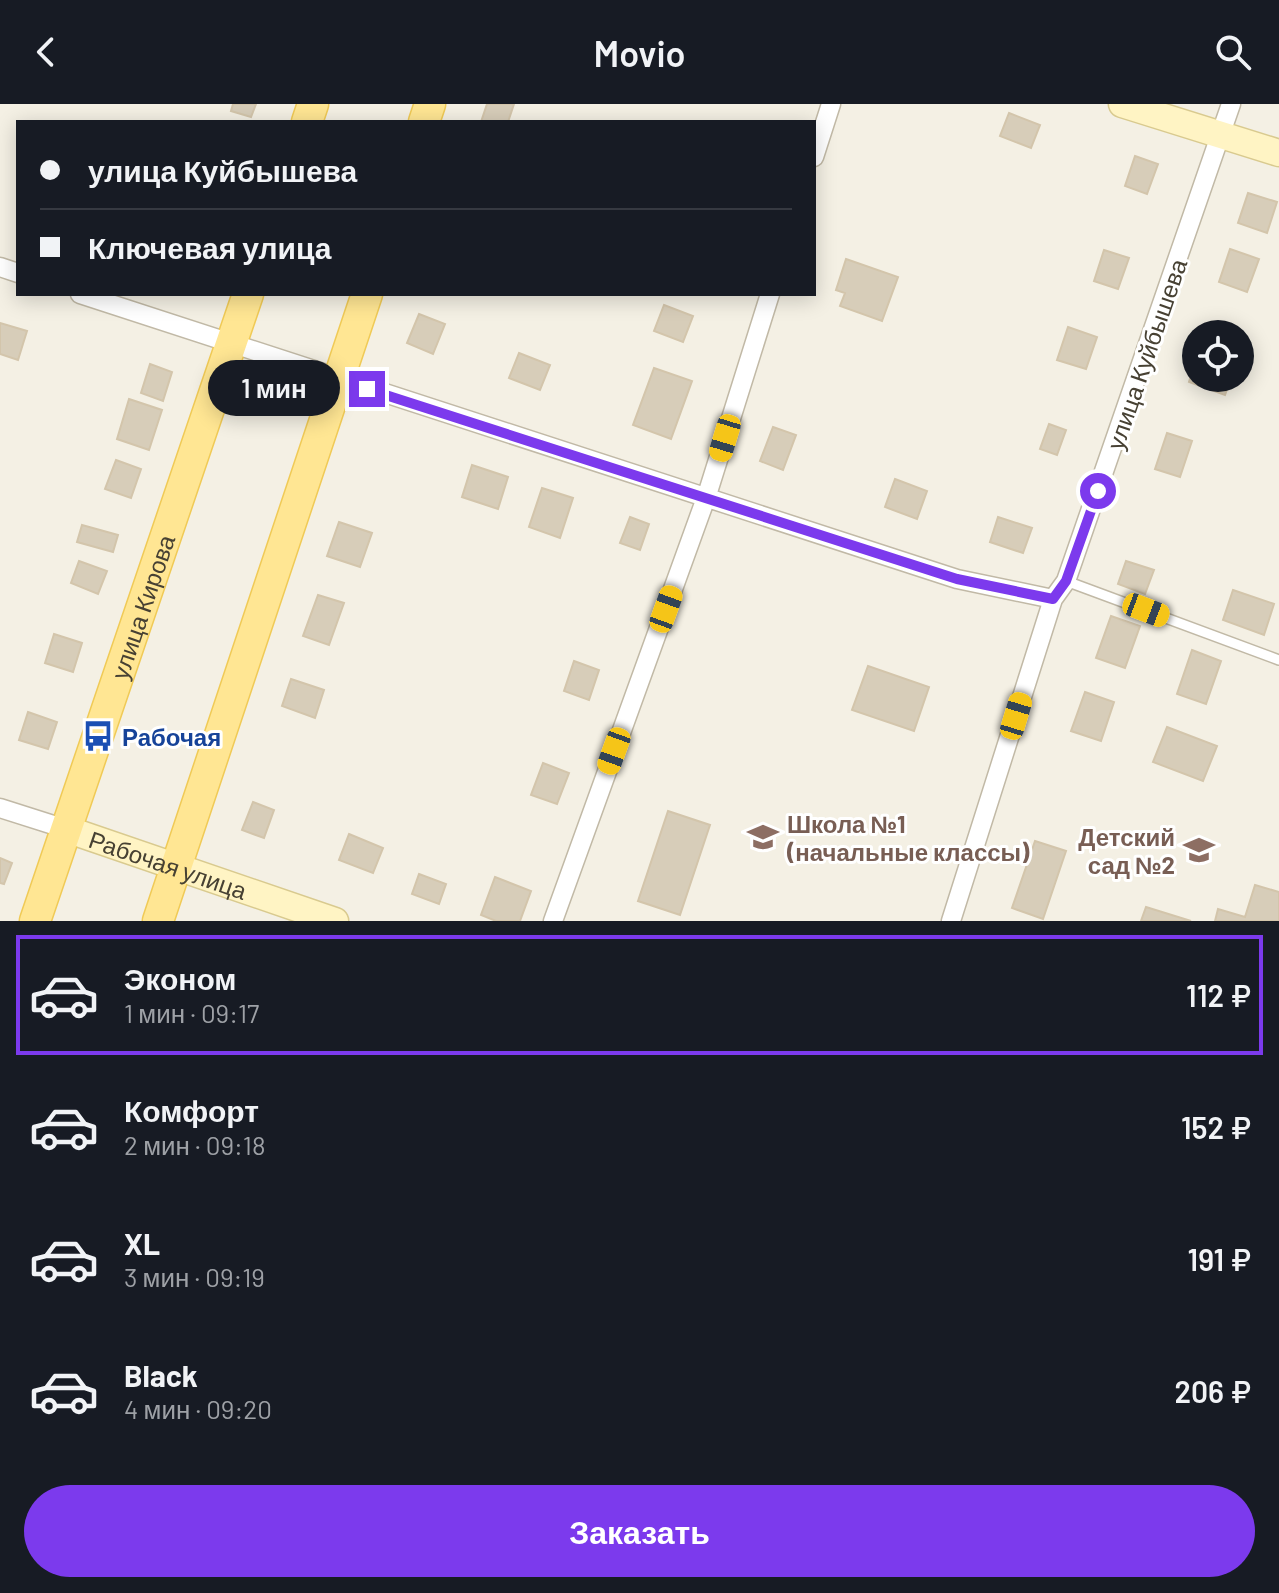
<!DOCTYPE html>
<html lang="ru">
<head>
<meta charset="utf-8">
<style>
  :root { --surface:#171b24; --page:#20242c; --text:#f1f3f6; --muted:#9ea1a6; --line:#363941; --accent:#7c3aed }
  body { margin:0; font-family:Barlow,sans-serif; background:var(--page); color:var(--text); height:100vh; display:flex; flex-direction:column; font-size:30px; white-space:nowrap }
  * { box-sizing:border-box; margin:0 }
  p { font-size:26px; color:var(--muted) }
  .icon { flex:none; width:44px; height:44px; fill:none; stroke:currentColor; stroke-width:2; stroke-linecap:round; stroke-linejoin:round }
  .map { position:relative; height:817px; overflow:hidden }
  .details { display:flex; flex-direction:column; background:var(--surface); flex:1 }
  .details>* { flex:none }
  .banner { position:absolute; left:16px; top:16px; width:800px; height:176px; border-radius:0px; box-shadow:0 4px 20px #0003; display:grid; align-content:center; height:176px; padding:0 24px; background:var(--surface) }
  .tools { position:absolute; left:1182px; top:216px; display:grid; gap:16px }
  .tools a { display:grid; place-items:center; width:72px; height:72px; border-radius:50%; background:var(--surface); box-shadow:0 4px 20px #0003; font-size:40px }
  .end { position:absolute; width:36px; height:36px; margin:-18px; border:10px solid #7c3aed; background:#fff; box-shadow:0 0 0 4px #fff }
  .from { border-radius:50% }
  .bubble { position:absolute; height:56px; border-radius:28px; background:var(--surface); box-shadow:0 4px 20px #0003; font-size:26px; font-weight:600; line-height:56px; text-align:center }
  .car { position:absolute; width:24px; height:48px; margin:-24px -12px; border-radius:10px; box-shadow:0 0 6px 2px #0007; background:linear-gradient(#f5c518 24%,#345 0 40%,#f5c518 0 76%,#345 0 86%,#f5c518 0) }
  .banner b { display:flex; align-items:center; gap:28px; height:76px; font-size:30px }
  .banner b+b { border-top:2px solid var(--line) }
  .banner i { width:20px; height:20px; background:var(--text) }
  ul { padding:14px 0 0; list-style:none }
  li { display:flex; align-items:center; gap:24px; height:120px; margin:0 16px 12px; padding:0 8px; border:4px solid transparent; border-radius:0px }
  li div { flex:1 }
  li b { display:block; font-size:30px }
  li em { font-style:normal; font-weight:600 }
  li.on { border-color:var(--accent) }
  li>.icon { width:72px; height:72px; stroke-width:1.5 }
  .action { display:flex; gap:16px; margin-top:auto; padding:16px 24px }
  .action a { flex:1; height:92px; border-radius:48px; background:var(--accent); color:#fff; font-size:32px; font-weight:600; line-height:92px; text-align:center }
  header { display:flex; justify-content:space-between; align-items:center; height:104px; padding:0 24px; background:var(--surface); font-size:36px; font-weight:600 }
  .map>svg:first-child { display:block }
</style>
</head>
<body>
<header><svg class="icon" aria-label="back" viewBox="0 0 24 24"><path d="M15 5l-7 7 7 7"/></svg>Movio<svg class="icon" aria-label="search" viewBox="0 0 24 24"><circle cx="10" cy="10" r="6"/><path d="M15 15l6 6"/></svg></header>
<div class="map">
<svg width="1279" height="817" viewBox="0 0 1279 817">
  <rect width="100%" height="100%" fill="#f4f0e4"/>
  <path fill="#d7cdb9" stroke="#d3c5ab" stroke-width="2" d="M233 0H256L251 13 231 7Z
    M487 0H514L508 18H481Z
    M1009 9 1040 21 1031 44 1000 32Z
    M1135 52 1158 60 1147 90 1125 82Z
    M1248 89 1277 98 1267 129 1238 119Z
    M1230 145 1259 155 1247 188 1219 178Z
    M1104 146 1129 154 1118 185 1094 177Z
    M846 155 898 173 882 217 840 202 845 189 836 186Z
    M664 201 693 212 683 238 654 227Z
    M419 210 445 220 433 250 407 239Z
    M0 219 27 227 18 256 0 250Z
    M1068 223 1097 233 1086 265 1057 256Z
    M519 249 550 261 540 286 509 274Z
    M1196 256V274H1231L1225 291 1189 278Z
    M150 260 172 268 163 297 141 289Z
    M654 264 692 277 671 335 633 321Z
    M129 295 162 306 149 346 117 335Z
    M1049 320 1066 326 1057 351 1040 345Z
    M773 323 796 331 783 366 760 357Z
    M1167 329 1192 337 1180 373 1155 365Z
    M116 356 141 365 131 394 105 385Z
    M472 361 508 373 498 405 462 393Z
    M895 375 927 387 917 415 885 403Z
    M542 384 573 394 560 434 529 423Z
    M630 413 649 420 640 446 620 439Z
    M998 413 1032 424 1023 449 990 438Z
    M339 418 372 429 360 463 327 452Z
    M82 421 118 431 113 448 77 438Z
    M79 457 107 467 98 490 71 479Z
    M1126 457 1154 466 1145 490 1118 480Z
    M1233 486 1274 500 1264 531 1223 516Z
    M318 491 344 499 329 541 303 532Z
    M1111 512 1140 522 1125 564 1096 554Z
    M54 530 82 539 73 568 45 559Z
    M1192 546 1221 557 1206 600 1177 590Z
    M574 557 599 566 589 596 564 587Z
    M868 562 929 583 914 627 852 606Z
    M291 575 324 586 315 614 282 602Z
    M1085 588 1114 598 1101 637 1071 627Z
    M28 608 57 618 48 645 19 636Z
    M1167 623 1217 642 1203 677 1153 658Z
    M543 659 569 669 557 700 531 691Z
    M253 698 274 706 264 734 242 726Z
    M668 707 710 721 680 811 638 797Z
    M349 730 383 744 373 769 339 756Z
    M1035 737 1066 747 1043 815 1012 804Z
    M0 754 12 759 4 780 0 779Z
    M419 770 446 780 439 800 412 790Z
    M495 773 531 787 520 817H496L481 811Z
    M1255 781 1279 788V817H1215L1218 805 1245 813Z
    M1146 803 1191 817H1141Z"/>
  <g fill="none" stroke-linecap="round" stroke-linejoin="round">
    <defs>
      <path id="lane" d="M1066 477 1279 556"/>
      <path id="street" d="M814 53 831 0
        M0 163 18 169
        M80 190 957 475 1053 495
        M0 704 66 725
        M553 817 707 391 770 190
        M951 817 1053 495 1066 477 1231 0"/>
      <g id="secondary">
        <path d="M1122 0 1279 49"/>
        <path id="s1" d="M66 725 335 817"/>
      </g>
      <g id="primary">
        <path d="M307 18 313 0"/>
        <path d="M424 18 430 0"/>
        <path id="s2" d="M35 817 248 190"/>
        <path d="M158 817 367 190"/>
      </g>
    </defs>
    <use href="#lane" stroke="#c1b9a6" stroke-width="12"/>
    <use href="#street" stroke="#c1b9a6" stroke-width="21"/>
    <use href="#secondary" stroke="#d9ca8f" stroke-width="29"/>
    <use href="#primary" stroke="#f0ca56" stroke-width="33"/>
    <use href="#lane" stroke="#fff" stroke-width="9"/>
    <use href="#street" stroke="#fff" stroke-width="18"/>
    <use href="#secondary" stroke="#fff4c4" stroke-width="26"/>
    <use href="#primary" stroke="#ffe693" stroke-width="30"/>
  </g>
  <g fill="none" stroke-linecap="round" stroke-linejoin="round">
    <path stroke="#7c3aed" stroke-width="10" d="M367 285 957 475 1053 495 1066 477 1098 387"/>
  </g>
  <defs>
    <symbol id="bus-bare" viewBox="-9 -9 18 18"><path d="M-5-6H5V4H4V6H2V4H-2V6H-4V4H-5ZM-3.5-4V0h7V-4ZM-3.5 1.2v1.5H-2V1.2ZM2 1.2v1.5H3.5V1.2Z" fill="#1a4fb4" stroke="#fff" stroke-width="2.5" paint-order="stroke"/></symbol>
    <symbol id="school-bare" viewBox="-9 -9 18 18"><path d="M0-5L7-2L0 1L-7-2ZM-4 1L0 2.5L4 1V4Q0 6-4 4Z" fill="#8d6e63" stroke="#fff" stroke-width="2.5" paint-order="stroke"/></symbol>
  </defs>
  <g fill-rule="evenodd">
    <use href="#bus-bare" x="76" y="610" width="44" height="44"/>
    <use href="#school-bare" x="741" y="711" width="44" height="44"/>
    <use href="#school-bare" x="1177" y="724" width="44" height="44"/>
  </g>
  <g text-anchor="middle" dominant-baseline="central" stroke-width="6" stroke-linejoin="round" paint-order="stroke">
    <g font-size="24" fill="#474133" stroke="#fff">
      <text transform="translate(1146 250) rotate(-71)">улица Куйбышева</text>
      <text stroke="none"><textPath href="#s2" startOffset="332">улица Кирова</textPath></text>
      <text stroke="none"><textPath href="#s1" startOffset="108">Рабочая улица</textPath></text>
    </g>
    <g font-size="24" font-weight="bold" fill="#164399" stroke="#fff" text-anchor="start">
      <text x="122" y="632">Рабочая</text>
    </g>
    <g font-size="24" font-weight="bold" fill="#785e54" stroke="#fff" text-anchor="start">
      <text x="787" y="719">Школа №1<tspan x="787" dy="28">(начальные классы)</tspan></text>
      <text x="1175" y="732" text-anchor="end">Детский<tspan x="1175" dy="28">сад №2</tspan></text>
    </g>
  </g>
</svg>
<div class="tools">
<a><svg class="icon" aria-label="locate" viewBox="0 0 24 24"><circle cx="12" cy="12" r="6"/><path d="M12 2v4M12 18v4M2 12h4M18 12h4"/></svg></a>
</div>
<i class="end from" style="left:1098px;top:387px"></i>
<i class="end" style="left:367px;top:285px"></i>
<div class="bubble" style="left:208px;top:256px;width:132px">1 мин</div>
<i class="car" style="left:725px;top:334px;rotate:197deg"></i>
<i class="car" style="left:666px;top:505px;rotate:20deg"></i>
<i class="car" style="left:1146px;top:506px;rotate:111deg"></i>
<i class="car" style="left:1016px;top:612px;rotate:17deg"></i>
<i class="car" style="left:614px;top:647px;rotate:200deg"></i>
<div class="banner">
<b><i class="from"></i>улица Куйбышева</b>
<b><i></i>Ключевая улица</b>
</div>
</div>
<section class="details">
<ul>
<li class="on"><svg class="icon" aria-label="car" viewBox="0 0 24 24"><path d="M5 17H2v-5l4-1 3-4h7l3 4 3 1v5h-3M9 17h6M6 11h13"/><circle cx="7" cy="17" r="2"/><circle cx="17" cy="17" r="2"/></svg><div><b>Эконом</b><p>1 мин · 09:17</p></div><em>112 ₽</em></li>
<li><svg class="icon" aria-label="car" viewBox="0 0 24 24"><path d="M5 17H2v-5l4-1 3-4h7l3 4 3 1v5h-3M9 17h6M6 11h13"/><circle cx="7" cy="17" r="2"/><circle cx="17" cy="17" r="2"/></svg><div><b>Комфорт</b><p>2 мин · 09:18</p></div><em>152 ₽</em></li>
<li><svg class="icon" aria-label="car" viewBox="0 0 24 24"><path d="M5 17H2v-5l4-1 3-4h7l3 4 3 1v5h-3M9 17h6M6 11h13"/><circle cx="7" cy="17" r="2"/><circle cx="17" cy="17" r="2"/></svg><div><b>XL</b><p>3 мин · 09:19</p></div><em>191 ₽</em></li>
<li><svg class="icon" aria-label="car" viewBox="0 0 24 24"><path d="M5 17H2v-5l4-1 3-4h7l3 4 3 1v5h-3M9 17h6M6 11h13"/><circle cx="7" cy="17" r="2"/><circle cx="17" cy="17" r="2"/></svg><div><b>Black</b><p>4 мин · 09:20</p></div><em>206 ₽</em></li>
</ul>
<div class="action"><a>Заказать</a></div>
</section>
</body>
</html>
